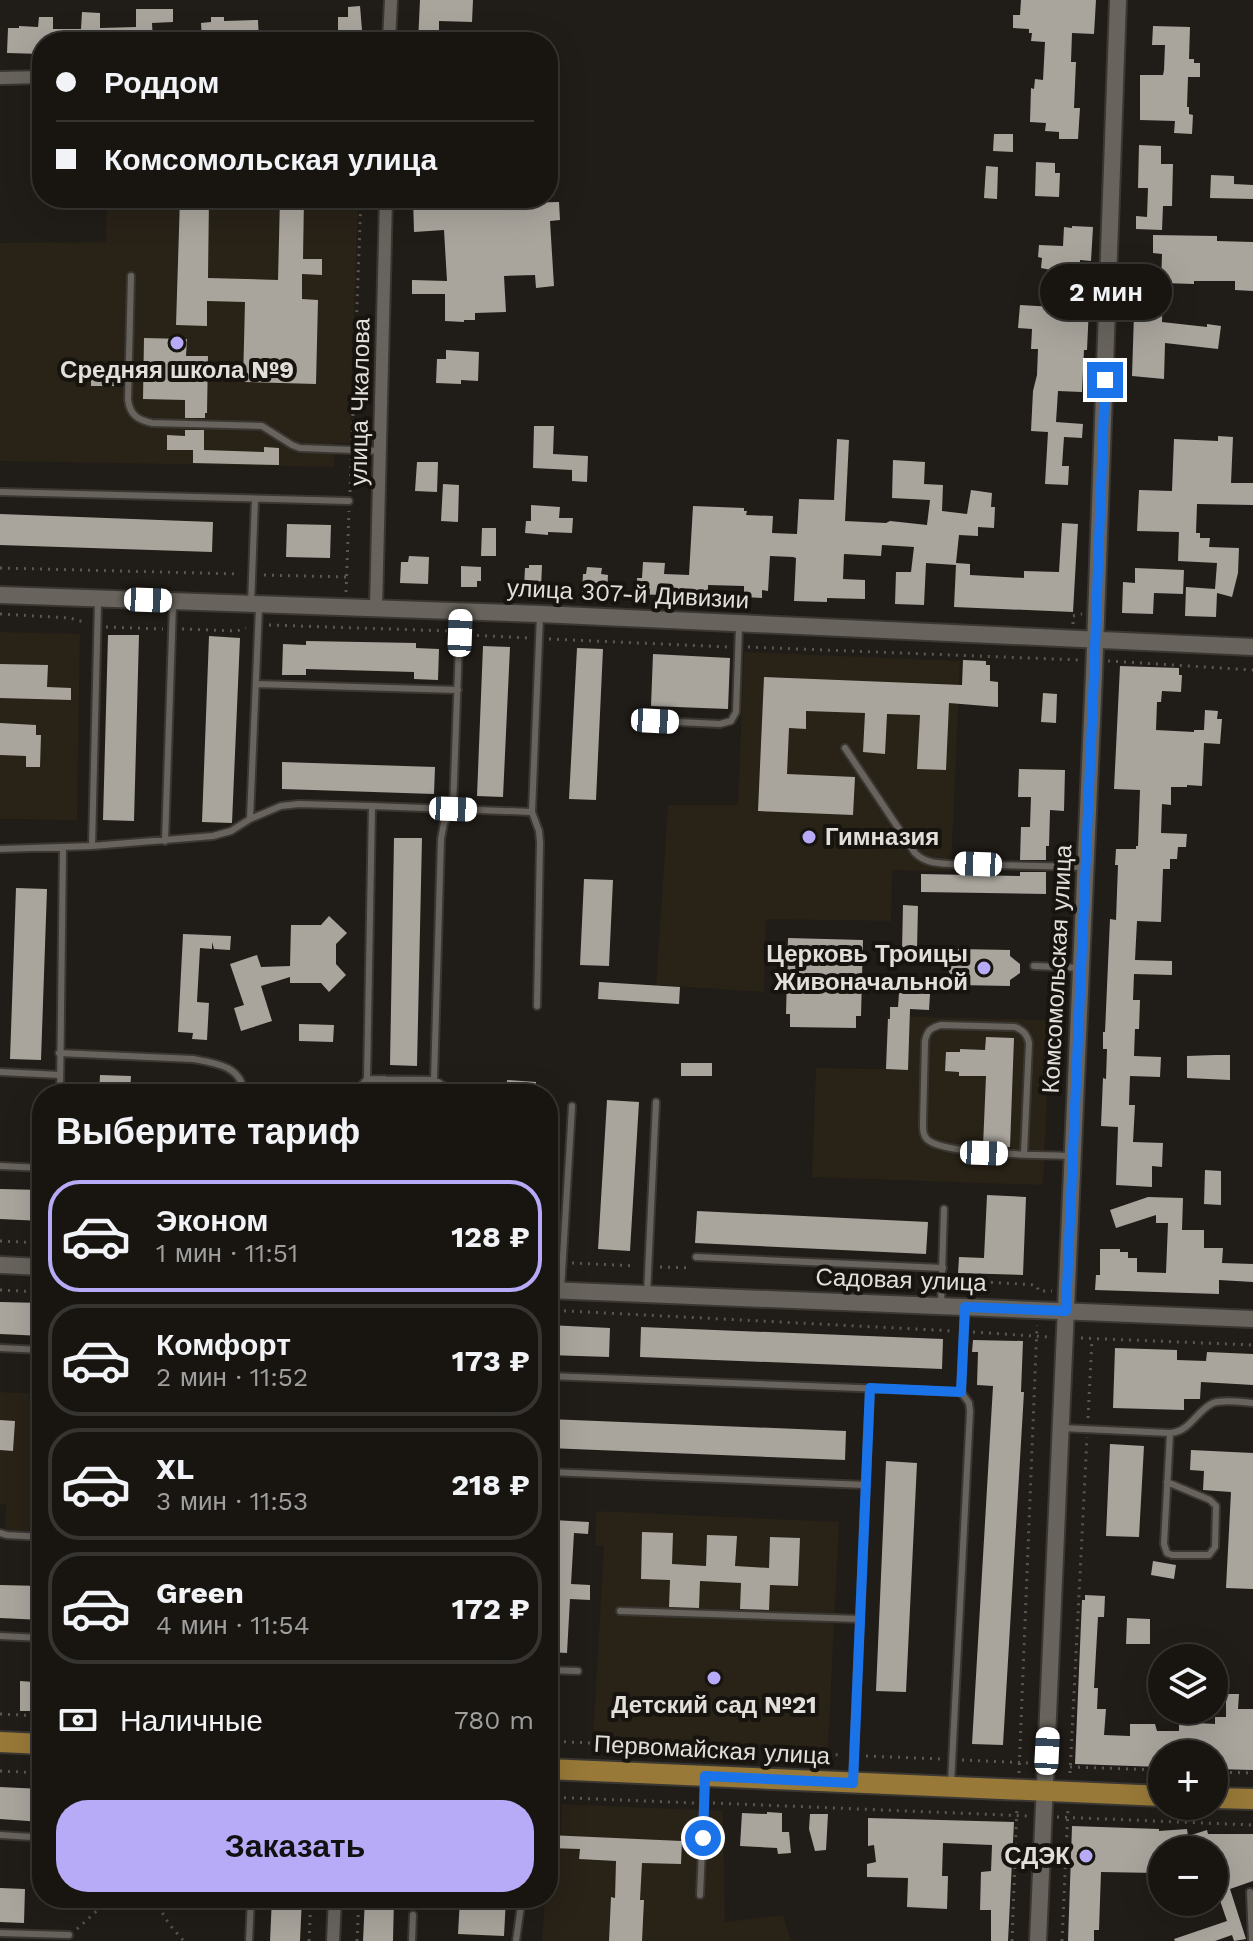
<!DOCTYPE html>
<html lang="ru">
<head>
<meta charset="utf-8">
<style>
  :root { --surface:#181511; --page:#25221f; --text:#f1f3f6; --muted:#9f9f9f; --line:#363431; --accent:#b7abf8 }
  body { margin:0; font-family:"Work Sans",sans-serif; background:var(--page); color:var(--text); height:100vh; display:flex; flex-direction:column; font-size:30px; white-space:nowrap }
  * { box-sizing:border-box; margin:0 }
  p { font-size:26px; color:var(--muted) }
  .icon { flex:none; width:44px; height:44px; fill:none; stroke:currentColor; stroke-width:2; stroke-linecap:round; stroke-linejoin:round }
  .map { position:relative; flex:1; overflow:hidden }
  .panel { position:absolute; left:32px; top:1084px; width:526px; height:824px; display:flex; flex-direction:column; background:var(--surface); border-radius:32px; box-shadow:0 8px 32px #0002,0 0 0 2px var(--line) }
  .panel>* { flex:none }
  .guide { position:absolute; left:32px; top:32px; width:526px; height:176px; border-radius:32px; box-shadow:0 8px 32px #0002,0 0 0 2px var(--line); display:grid; align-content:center; height:176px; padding:0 24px; background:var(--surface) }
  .tools { position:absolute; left:1148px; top:1644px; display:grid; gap:16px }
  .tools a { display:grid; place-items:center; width:80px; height:80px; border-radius:50%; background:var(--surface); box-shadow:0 8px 32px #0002,0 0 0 2px var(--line); font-size:40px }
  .end { position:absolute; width:36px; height:36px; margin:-18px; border:10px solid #1a73e8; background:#fff; box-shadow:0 0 0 4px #fff }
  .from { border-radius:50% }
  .bubble { position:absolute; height:56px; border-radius:28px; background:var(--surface); box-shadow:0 8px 32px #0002,0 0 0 2px var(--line); font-size:26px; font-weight:700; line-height:56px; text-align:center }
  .car { position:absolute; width:24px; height:48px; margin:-24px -12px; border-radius:10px; box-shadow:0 0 6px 2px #0007; background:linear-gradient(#fff 24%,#345 0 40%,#fff 0 76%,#345 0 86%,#fff 0) }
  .guide b { display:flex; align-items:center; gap:28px; height:76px; font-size:30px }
  .guide b+b { border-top:2px solid var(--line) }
  .guide i { width:20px; height:20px; background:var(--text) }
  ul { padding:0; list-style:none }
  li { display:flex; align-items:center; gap:24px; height:112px; margin:0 16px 12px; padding:0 8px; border:4px solid var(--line); border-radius:32px }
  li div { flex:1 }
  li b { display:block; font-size:30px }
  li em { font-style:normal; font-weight:700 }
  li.current { border-color:var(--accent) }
  li>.icon { width:72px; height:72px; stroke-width:1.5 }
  h2 { padding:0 24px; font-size:36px; line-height:96px }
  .pay { display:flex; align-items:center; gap:20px; height:88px; padding:0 24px; font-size:30px }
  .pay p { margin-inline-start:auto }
  .button { display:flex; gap:16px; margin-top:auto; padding:16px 24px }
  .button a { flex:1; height:92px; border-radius:32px; background:var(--accent); color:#111; font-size:32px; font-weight:700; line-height:92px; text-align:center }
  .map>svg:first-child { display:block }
</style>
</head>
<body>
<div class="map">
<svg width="1253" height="1941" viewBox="0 0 1253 1941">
  <rect width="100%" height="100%" fill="#201c17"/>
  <path fill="#282217" d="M107 198H358L350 443H334V467L0 461V243L106 242Z
    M0 632 80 634 77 820 0 819Z
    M744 652 960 661 951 871 892 870 891 921 766 919 764 992 656 985 668 805H738Z
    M887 1016 1050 1020 1043 1185 812 1177 816 1068 885 1069Z
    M0 1392 42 1394V1534L5 1532 6 1505 0 1504Z
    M596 1511 839 1522 828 1749 593 1737 604 1546 595 1545Z
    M562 1804 723 1811 725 1922 783 1915 791 1941H542L545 1898H548V1852H560Z"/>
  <path fill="#a9a59d" d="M420 0H473L472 22 439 21V42H418Z
    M1021 0H1096L1094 34 1072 33 1071 62H1076L1074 108H1080L1078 139H1059V132L1045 131 1046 123 1030 122 1031 88 1034 89 1035 79 1043 80 1045 42 1031 41 1032 33H1029V29L1013 28V15H1020Z
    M360 6 363 42H338V17H348V7Z
    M136 9H173V22L152 23 153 42H42V54L7 53 8 28H19V26L38 27 39 17H53V29H81L82 12 100 13V28L136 27Z
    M211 17H224V21L258 20 259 42H202L201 23 211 22Z
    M1153 26 1190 27 1189 59H1194V63H1200V77H1188L1187 107H1189V114L1193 115 1192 134 1174 133 1175 121 1140 120V75H1163L1164 70 1165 45H1152Z
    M994 134H1013V152L993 151Z
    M1139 145 1161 146V164H1173L1172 206H1163L1162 230 1136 229V216L1147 217 1148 188H1138Z
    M1036 162 1055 163V173H1060L1059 197 1035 196Z
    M986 166 998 167 997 199 984 198Z
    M1211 175 1234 176V184L1253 185V199L1210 198Z
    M180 198H209L208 278 278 280 280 198H304L303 259H322V275L302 274V299L318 300 316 384 243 382 245 302 207 301V326L176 325Z
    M413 198H436V203L469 201V204L559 202 560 220 550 221 554 286 536 288 535 275 504 276 506 312 475 313V320H464V322L445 321V294H412V280L447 281 444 230 414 232Z
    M1072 226 1093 227 1091 261 1080 260 1079 286H1090L1087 350H1084L1082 392 1058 391 1056 422 1083 424 1082 438 1064 437 1062 466H1069L1068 485 1045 484 1048 432 1031 431 1033 391 1037 375 1038 349H1031L1032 329 1018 328 1020 305 1054 307 1056 271 1041 268 1042 258 1038 257 1039 245 1063 246 1064 227 1072 228Z
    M1153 235 1217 236V241L1253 242V291L1235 290V281H1194V284L1163 283 1162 322 1207 327V324L1221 326 1218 349 1165 343 1164 379 1132 376 1135 282 1161 283 1162 254 1153 253Z
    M144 338 187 339 186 356H208L207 413H205V418H185V400L143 399Z
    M446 350 479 352 478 381 461 380V384L436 383 437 359H446Z
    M91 372H116V386H91Z
    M534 426H554L553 454 588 456 587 482 572 481V470L533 468Z
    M185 430H204V450L264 452V447L279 448V465L193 463V450H167V435L185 436Z
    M1218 436 1233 437 1231 483H1253V505L1197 504 1196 533H1200V538H1210L1209 547 1239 548 1238 573 1232 597 1217 593 1216 617 1185 616 1186 587 1215 589 1217 563 1178 561 1179 532 1137 531 1139 490 1172 491 1174 439 1218 441Z
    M837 439 849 440 845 521 886 523 890 521 927 525 930 500 892 498 893 460 925 462 924 484 943 485 942 511 967 514 971 490 992 493 991 507H995L994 528 978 527V536L959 535 956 563 970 564V575L1024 578V571L1059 572 1062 523 1078 524 1073 612 954 607 956 565 926 563 924 605 895 604 896 572H911L914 547 882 545 881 556 844 554 843 579 865 580V599L827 598V602L794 601 796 558 793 557 770 556 768 591 762 590V598L744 597V586L708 585V597L636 594 637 578H642L643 562 665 563 664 574 689 575 693 506 744 508V511H747L746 515 773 516 772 533 797 534 799 499 834 500Z
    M417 462H438L437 492 415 491Z
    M443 484 459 485 458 522 441 521Z
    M531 505 560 507 559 518H573L572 533 548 532V535L525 533 526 521H531Z
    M0 514 213 522 212 552 0 545Z
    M287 524 331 525 330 558 286 557Z
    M482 528H496V556H481Z
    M409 556 429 557 428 584 400 583 401 562H408Z
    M529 565H542L541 589 524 588 525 568H529Z
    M461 566 481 567V581H477V587H461Z
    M587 567 602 568 601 574 608 575 607 593 582 592 583 574H586Z
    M1135 568 1184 570 1183 594 1154 593 1153 614 1122 613 1123 582 1135 583Z
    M108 635H139L134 821 103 820Z
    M209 636 240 638 232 823 202 822Z
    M306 641 416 643V648L439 649 438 680 414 679V672L306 669V675H282L283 644 306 645Z
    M483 646 510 647 503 797 477 796Z
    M577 648 603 649 596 800 569 799Z
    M653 654 730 658 728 709 651 706Z
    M963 660 986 661V665H990V681L998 682V707L949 703 946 770 917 769 920 715 887 714 885 754 863 752 865 713 806 711V729L789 728 787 774 855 777 853 815 758 811 764 677 962 685Z
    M0 664 48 665 47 687 71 688V700L0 698Z
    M1120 666 1179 668V675H1182L1181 692 1162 691 1161 702H1157L1156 730 1194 732V730H1204L1205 710 1218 711 1217 719H1222L1220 744 1204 743 1202 786 1187 785V787H1171V805L1162 804 1161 833 1187 834 1186 847H1178L1177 859H1170V869H1163L1161 922 1137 921 1135 960 1172 961V975L1134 974 1133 1000H1140L1139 1029H1135L1134 1056 1161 1057 1160 1077 1130 1076 1129 1105H1135L1133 1142 1163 1143 1162 1167 1152 1166V1187L1116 1185 1118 1127 1101 1126 1103 1078 1106 1079 1107 1049H1103V1032H1105L1110 919 1116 920 1118 865H1115L1116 849H1136V846H1138L1140 790 1114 789Z
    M1043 693 1057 694 1056 723 1041 722Z
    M0 723 36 725V735H41L40 767H26V756L0 755Z
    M282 762 435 767 434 794 282 789Z
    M1019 769 1065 770 1064 811 1050 810 1049 846H1046V860H1020L1021 827H1030L1031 797H1018Z
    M394 838H422L417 1066 390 1065Z
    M1020 872H1046V894L921 892V874L1020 876Z
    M584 879 613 880 609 966 580 965Z
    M16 888 47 889 41 1060 10 1059Z
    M903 905 918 906 917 950H902Z
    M329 916 347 933 336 944V964L346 975 329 992 321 983H290V977L261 986 272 1021 241 1031 234 1008 244 1005 230 964 257 955 261 967 290 966 291 925H321Z
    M183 934 231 936 230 950 214 949 212 942V949L200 948 197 1002 209 1003 207 1040 192 1039 193 1033 178 1032Z
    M788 938 863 940 861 1016H856V1028L790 1027V1014H786Z
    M958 949 1010 950V956L1020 964V973L1010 980V986L957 985V978L950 974 947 967 951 960 958 955Z
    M599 982 680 987 679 1004 598 999Z
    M899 993 930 994 929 1010 910 1009 908 1070 886 1069 888 1019H890V1007H898Z
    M299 1024 334 1025 333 1042 299 1041Z
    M986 1037 1014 1038 1010 1147 983 1146 986 1076H959V1072L945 1071 946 1052H960V1049L985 1050Z
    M1216 1055H1230V1080L1187 1078V1056Z
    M681 1063H712V1076H681Z
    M100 1075 131 1076 130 1094H99Z
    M507 1080 536 1082 535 1094H506Z
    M607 1100 639 1102 630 1251 598 1249Z
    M1205 1170 1221 1171V1205L1204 1204Z
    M0 1189 42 1190V1221L0 1219Z
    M987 1195 1026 1197 1023 1275 958 1273 959 1257 984 1258Z
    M1148 1197 1183 1198 1182 1230H1204V1248H1223L1222 1263 1253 1264V1282L1219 1280V1294L1095 1290 1096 1275H1100V1249H1120V1252H1128V1258H1137V1272L1166 1273 1168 1223H1156V1215L1116 1228 1110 1210Z
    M697 1211 928 1222 926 1254 695 1243Z
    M0 1302 42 1303V1336L0 1334Z
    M548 1325 610 1328 609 1357 548 1355Z
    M641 1327 943 1339 942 1369 640 1357Z
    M973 1340 1023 1341 1021 1392H1024L1003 1745 972 1744 993 1386 977 1385 978 1352H972Z
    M1115 1348 1177 1350V1360L1206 1361 1207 1352 1253 1354V1385L1201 1382 1200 1399H1184V1410L1113 1408Z
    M548 1419 846 1431 845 1460 548 1448Z
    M0 1420 15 1421 13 1451 0 1450Z
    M1110 1444 1144 1446 1139 1537 1106 1536Z
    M1191 1450 1253 1453V1589L1226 1588 1231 1492 1203 1490 1204 1471 1190 1470Z
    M886 1461 917 1463 906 1692 876 1691Z
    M553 1520 589 1522 588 1534 574 1533 571 1584 590 1585V1600L570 1599 567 1653 548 1652V1552H551Z
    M642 1532 673 1533 672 1564 706 1566 707 1535 737 1536 735 1566 769 1568 770 1537 800 1538 798 1586 770 1585 769 1610 740 1609 741 1583 700 1581 699 1608 669 1607 670 1580 641 1579Z
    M1153 1561 1176 1565 1174 1579 1151 1575Z
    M0 1585 42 1586V1620L0 1618Z
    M1085 1595 1105 1596 1104 1617H1098L1094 1688H1098L1097 1709H1106L1104 1735 1130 1736V1724H1155L1157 1731H1179V1722L1215 1724V1717H1226V1694H1239L1238 1709H1253V1770L1214 1769V1754H1161V1767L1075 1764 1082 1600H1085Z
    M1127 1618 1150 1619V1644H1126Z
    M20 1681 34 1682 33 1711H20Z
    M0 1787 42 1789V1822L0 1819Z
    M767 1812 782 1813V1832H789L791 1853 778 1854 777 1848 740 1846 742 1813 767 1814Z
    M810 1814H828L826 1850 815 1851 809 1829Z
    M868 1818 1014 1822 1008 1941H991V1910H980L981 1872 991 1871 992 1845 943 1843 942 1876H948L947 1909 907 1907 908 1878 867 1877V1864L876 1862 874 1845 868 1846Z
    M1072 1826 1159 1829V1831L1187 1829 1188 1836 1207 1830 1208 1834H1253V1881L1230 1889 1246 1939 1234 1941 1232 1935 1215 1941H1175L1174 1939 1227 1921 1216 1889H1214V1850H1158V1873L1101 1872 1099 1930H1094V1941H1068Z
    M548 1835 682 1841 681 1864 642 1863 640 1900H644L642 1941H609L611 1897 615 1898 616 1861 579 1859 580 1849 548 1848Z
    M0 1888 25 1889 24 1923 0 1922Z
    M272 1898H302L300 1941H270Z
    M365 1898H394L393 1941H363Z
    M460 1898H506L504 1936 458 1934Z"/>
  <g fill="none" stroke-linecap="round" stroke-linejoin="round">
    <defs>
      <path id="service" d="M131 276 128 400C130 415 138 420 152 423L262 426 292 445 300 448 381 451
        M0 492 349 501
        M251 604 255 499
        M259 607 250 819 281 806 299 804 372 806 367 1079 434 1080C441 1083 445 1086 447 1094
        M256 684 458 690
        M655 721 720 724 731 721 736 712 739 627
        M845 748 915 853C925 863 937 863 951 864L1082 867
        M372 806 532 812
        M165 841 173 604
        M92 846 213 836 231 831 250 819
        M0 849 92 846 98 602
        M1034 966 1081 968
        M537 1006 540 842 539 831 532 812 540 615
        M59 1053 193 1059C216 1063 242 1066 244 1094
        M0 1072 60 1075
        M434 1080 441 839 444 823 453 809 460 615
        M60 1094 63 847
        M354 1094 367 1079
        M384 1094V1079
        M489 1094V1090
        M1024 1154 1029 1043C1027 1034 1023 1030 1015 1027L941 1025C930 1028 927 1031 925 1041L923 1123C923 1130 923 1136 928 1140 945 1155 1046 1155 1072 1156
        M0 1166 42 1168
        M696 1257 943 1268
        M561 1290 572 1106
        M647 1294 656 1102
        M941 1305 944 1209
        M0 1348 42 1350
        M548 1376 961 1392
        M1062 1428 1170 1433 1164 1544 1167 1553 1172 1555H1209L1215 1547 1216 1506 1210 1500 1167 1482
        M1170 1433C1190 1432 1196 1411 1213 1403 1224 1399 1241 1402 1253 1403
        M548 1472 866 1485
        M0 1533 7 1535 42 1537
        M620 1611 860 1619
        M0 1636 42 1638
        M548 1670 578 1671
        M853 1779 870 1388
        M951 1783 970 1411 969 1403 961 1392 965 1310
        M0 1835 32 1837C42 1846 36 1858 42 1867
        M1250 1892 1252 1941
        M700 1895 705 1780
        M0 1933 69 1935
        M249 1941 251 1898
        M412 1941 413 1915
        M516 1941 522 1898"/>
      <path id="minor" d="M389 42 391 0
        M0 78 42 77
        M376 608 386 198
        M333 1941 335 1898"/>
      <path id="tertiary" d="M0 595 540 614 1253 647
        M0 1265 42 1267
        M548 1290 1253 1319
        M1038 1941 1094 675 1118 0"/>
      <path id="primary" d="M0 1742 42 1744
        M548 1769 1162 1796
        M1214 1798 1253 1799"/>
    </defs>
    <use href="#service" stroke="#3a3733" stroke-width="10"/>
    <use href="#minor" stroke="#3a3733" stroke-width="16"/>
    <use href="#tertiary" stroke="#3a3733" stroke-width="20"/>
    <use href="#primary" stroke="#3a3733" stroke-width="24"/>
    <path stroke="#5a5752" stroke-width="3" stroke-dasharray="2 6" stroke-linecap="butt" d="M352 440 361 198
      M350 492 351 459
      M0 568 240 574
      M264 575 347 577
      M346 592 349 511
      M0 614 70 618 87 623
      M1073 624V616L1082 614
      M269 625 449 631
      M106 627 163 629
      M182 629 237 631 246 628
      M469 635 529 638
      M549 639 729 647
      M748 647 1080 660
      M1108 661 1253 670
      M0 1241 42 1243
      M572 1263 636 1266
      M660 1267 692 1268
      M951 1280 1036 1285 1039 1291H1052
      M0 1290 42 1292
      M548 1310 954 1331
      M973 1332 1049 1337
      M1081 1338 1253 1345
      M1088 1418 1092 1339
      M0 1714 42 1716
      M548 1741 842 1755
      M866 1756 942 1759
      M962 1760 1030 1763
      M1070 1767 1162 1770
      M0 1771 42 1773
      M1214 1772 1253 1773
      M1019 1773 1037 1325
      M1070 1773 1087 1437
      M548 1797 694 1803
      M713 1803 1029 1816
      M1057 1817 1253 1825
      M157 1898C161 1916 172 1928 184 1941
      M77 1929 111 1898
      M309 1941 311 1898
      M357 1941 359 1898
      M1012 1941 1017 1805
      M1062 1941 1068 1809"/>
    <use href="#service" stroke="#68645d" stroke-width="6"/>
    <use href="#minor" stroke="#68645d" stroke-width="12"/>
    <use href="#tertiary" stroke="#68645d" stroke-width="16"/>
    <use href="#primary" stroke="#987938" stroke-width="20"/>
  </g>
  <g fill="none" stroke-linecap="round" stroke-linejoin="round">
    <path stroke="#1a73e8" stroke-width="10" d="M703 1838 705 1776 853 1783 870 1388 961 1392 965 1307 1066 1311 1094 675 1105 380"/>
  </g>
  <g fill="#b7abf8" stroke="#17130e" stroke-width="3">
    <circle cx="177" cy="343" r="8"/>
    <circle cx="809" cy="837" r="8"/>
    <circle cx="984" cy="968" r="8"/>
    <circle cx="714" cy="1678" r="8"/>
    <circle cx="1086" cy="1856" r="8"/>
  </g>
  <g text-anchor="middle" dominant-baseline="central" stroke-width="8" stroke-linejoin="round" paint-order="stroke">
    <g font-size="24" font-weight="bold" fill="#e2dfdb" stroke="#17130e">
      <text x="177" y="370">Средняя школа №9</text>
      <text x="825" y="837" text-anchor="start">Гимназия</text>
      <text x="968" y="954" text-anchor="end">Церковь Троицы<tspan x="968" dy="28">Живоначальной</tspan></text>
      <text x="714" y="1705">Детский сад №21</text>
      <text x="1070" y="1856" text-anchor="end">СДЭК</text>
    </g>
    <g font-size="24" fill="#e2dfdb" stroke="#17130e">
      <text transform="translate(360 402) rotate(-89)">улица Чкалова</text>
      <text transform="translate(628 594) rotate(3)">улица 307-й Дивизии</text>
      <text transform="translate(1057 969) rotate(-87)">Комсомольская улица</text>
      <text transform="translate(901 1280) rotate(2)">Садовая улица</text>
      <text transform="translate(712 1750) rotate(3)">Первомайская улица</text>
    </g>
  </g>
</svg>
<div class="tools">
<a><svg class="icon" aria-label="layers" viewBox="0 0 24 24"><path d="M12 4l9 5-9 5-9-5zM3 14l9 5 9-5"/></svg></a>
<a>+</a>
<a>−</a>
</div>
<i class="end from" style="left:703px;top:1838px"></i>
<i class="end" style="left:1105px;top:380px"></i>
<div class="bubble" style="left:1040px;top:264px;width:132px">2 мин</div>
<i class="car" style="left:148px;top:600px;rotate:92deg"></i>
<i class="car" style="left:460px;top:633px;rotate:2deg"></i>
<i class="car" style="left:655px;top:721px;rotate:93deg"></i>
<i class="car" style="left:453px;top:809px;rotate:92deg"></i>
<i class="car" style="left:978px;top:864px;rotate:272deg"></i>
<i class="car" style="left:984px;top:1153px;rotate:92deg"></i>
<i class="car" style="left:1047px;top:1751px;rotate:3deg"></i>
<div class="guide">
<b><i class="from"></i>Роддом</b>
<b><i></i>Комсомольская улица</b>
</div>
<section class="panel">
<h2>Выберите тариф</h2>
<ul>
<li class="current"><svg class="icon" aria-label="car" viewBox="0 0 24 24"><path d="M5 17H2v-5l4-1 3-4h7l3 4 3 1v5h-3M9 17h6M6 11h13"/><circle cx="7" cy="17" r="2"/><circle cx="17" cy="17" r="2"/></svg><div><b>Эконом</b><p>1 мин · 11:51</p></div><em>128 ₽</em></li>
<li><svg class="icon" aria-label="car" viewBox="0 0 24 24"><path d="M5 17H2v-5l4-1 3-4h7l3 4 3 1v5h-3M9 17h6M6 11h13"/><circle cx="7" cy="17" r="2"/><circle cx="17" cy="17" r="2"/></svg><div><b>Комфорт</b><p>2 мин · 11:52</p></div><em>173 ₽</em></li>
<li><svg class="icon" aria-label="car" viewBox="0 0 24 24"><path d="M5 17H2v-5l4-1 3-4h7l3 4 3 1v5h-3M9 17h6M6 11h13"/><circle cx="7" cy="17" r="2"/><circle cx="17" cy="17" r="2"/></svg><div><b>XL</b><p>3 мин · 11:53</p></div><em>218 ₽</em></li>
<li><svg class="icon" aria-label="car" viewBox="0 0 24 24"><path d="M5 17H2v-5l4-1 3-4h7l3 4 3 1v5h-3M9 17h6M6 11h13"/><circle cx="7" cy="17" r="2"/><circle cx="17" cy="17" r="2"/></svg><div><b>Green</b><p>4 мин · 11:54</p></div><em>172 ₽</em></li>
</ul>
<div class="pay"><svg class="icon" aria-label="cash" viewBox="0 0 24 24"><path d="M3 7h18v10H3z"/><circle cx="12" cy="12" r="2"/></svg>Наличные<p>780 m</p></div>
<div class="button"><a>Заказать</a></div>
</section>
</div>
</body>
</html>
